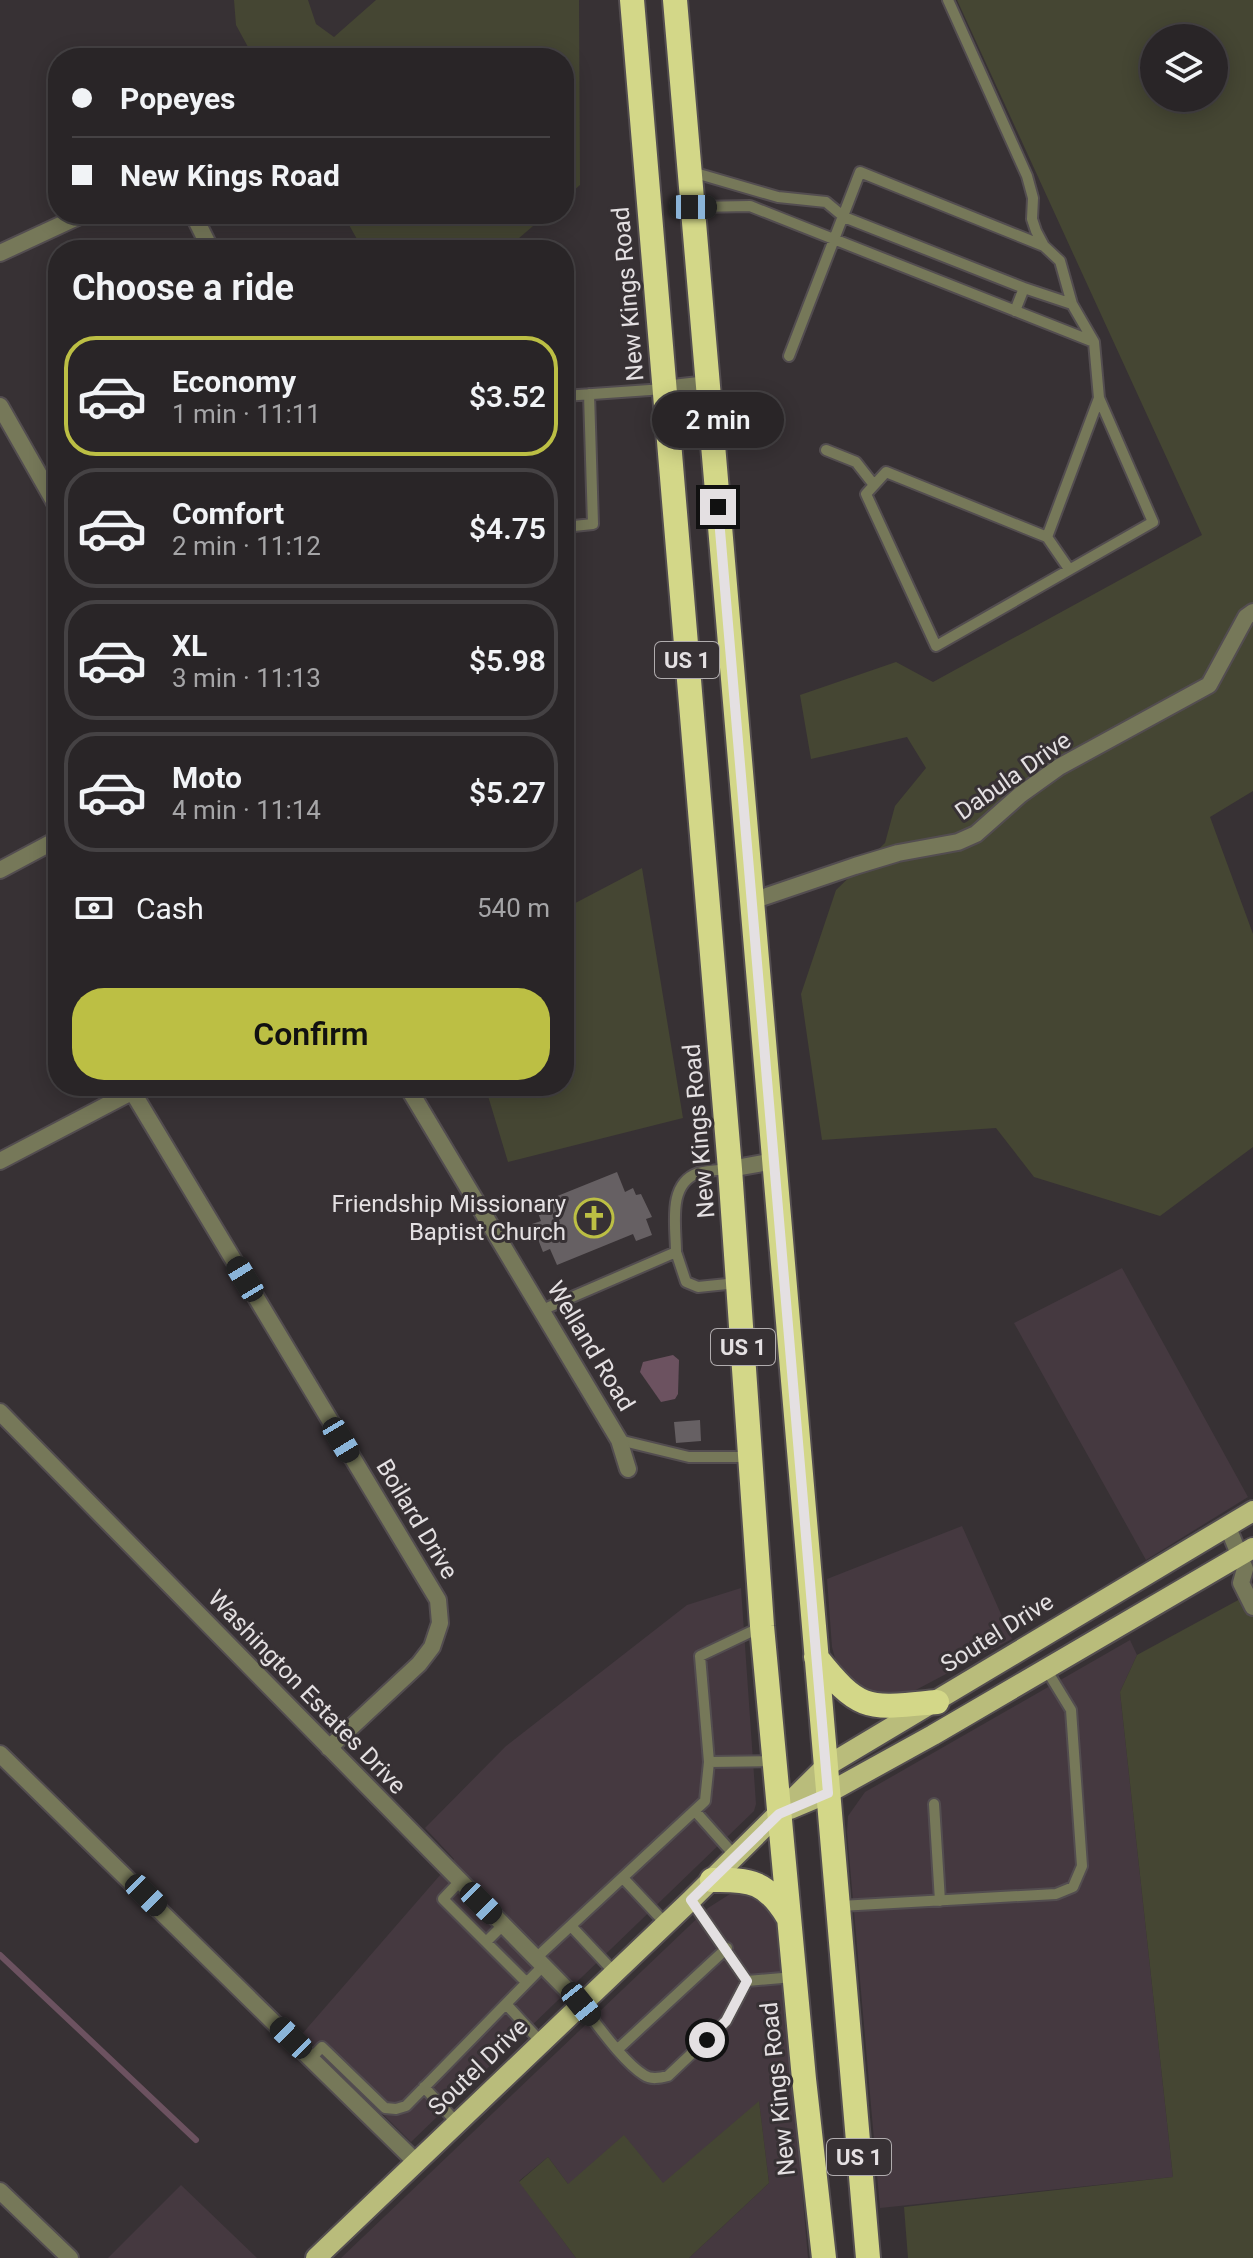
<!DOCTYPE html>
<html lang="en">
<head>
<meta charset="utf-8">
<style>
  :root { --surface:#292527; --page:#353133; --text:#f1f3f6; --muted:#a5a5a7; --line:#454244; --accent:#bcbf44 }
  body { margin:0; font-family:Roboto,sans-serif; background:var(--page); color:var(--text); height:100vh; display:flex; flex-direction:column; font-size:30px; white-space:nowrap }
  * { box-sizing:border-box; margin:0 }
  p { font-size:26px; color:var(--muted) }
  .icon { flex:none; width:44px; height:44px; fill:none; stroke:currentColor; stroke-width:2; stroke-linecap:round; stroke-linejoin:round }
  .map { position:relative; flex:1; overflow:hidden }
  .details { position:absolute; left:48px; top:240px; width:526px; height:856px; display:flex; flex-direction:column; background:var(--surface); border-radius:32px; box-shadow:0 4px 20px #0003,0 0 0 2px var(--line) }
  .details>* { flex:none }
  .top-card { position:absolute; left:48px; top:48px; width:526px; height:176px; border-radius:32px; box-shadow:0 4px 20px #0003,0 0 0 2px var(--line); display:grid; align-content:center; height:176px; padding:0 24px; background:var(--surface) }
  .fabs { position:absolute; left:1140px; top:24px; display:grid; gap:16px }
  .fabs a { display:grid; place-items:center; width:88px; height:88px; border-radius:50%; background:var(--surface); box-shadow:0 4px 20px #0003,0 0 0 2px var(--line); font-size:40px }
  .end { position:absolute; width:36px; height:36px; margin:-18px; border:10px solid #e4e0e2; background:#111; box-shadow:0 0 0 4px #111 }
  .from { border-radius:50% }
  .bubble { position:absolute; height:56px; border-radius:28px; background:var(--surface); box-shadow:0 4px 20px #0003,0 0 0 2px var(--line); font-size:26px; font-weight:600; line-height:56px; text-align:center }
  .car { position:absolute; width:24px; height:48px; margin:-24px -12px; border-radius:10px; box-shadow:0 0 6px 2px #0007; background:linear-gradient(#222 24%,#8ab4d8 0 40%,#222 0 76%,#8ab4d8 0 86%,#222 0) }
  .top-card b { display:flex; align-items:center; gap:28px; height:76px; font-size:30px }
  .top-card b+b { border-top:2px solid var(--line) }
  .top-card i { width:20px; height:20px; background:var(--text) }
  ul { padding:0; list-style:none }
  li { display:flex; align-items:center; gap:24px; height:120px; margin:0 16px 12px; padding:0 8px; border:4px solid var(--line); border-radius:32px }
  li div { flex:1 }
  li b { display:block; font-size:30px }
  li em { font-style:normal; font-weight:600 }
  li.selected { border-color:var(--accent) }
  li>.icon { width:72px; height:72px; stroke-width:1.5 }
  h2 { padding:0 24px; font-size:36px; line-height:96px }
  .pay { display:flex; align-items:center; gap:20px; height:88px; padding:0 24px; font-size:30px }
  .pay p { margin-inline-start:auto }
  .cta { display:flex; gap:16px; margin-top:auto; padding:16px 24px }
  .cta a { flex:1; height:92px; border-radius:32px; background:var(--accent); color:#111; font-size:32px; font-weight:600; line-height:92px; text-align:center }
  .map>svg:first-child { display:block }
</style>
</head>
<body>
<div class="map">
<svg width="1253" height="2258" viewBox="0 0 1253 2258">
  <rect width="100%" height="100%" fill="#373134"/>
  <path fill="#453940" d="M1122 1268 1248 1497 1146 1560 1014 1323Z
    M962 1526 1012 1639 912 1692 890 1697 870 1696 838 1669 832 1647 827 1579Z
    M741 1588 756 1804 754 1811 411 2142 302 2034 454 1859 425 1828 506 1746 687 1605Z
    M1130 1640 1137 1655 1120 1692 1173 2177 880 2208 847 1832 848 1816 865 1792Z
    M757 1891 779 1921 808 2258H689L769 2183 759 2102 663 2184H568L548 2157 519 2181 576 2258H341L708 1908 730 1894Z
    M181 2185 257 2258H108Z"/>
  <path fill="#454633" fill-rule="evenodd" d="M234 0H308L316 24 334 37 376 0H579L580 185 564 199V58H254L236 25Z
    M957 0H1253V791L1210 817 1253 934V1147L1160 1216 1034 1177 996 1128 822 1140 801 994 836 890 885 843 895 806 926 768 907 737 811 759 800 695 896 662 933 682 1202 535ZM1154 38H1214V98H1154Z
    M343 214H547L505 250H363Z
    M642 868 683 1118 508 1162 485 1086H564V909Z
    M1253 1592V2258H908L904 2207 1173 2177 1120 1692 1137 1655Z
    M759 2101 769 2183 689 2258H576L519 2182 548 2157 568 2184 624 2135 663 2183Z"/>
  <path fill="#6c5260" d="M673 1355 679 1360 678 1394 675 1399 661 1402 640 1372 643 1362Z"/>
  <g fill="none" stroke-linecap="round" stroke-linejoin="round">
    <path stroke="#6c5260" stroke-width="6" d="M0 1955 196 2140"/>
  </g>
  <path fill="#666063" d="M617 1172 625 1192 633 1188 636 1195 641 1194 652 1217 646 1219 652 1235 636 1241 633 1234 557 1265 550 1249 543 1252 532 1224 541 1221 535 1205Z
    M700 1420 701 1441 676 1443 674 1422Z"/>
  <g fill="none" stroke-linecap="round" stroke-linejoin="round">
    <defs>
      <path id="lane" d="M948 0 1027 176 1033 198 1032 219 1036 231 1044 246 1060 261 1072 304 1094 342 1099 398 1153 522 936 646 866 494 886 472 1047 537 1099 398
        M692 172 778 197 826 202 844 217 1024 288 1072 304
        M695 207 750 206 1094 342
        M1015 311 1024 288
        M789 356 860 172 1044 246
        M564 396 664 389
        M826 450 856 462 874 485
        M564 527 593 524 589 394
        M1047 537 1069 569
        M676 1252C676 1226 667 1184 698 1173 708 1170 720 1170 730 1169
        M542 1310 676 1252 686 1282 698 1287 737 1283
        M619 1440 689 1457H749
        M709 1762 774 1761
        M934 1804 940 1901
        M695 1811 736 1857
        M623 1878 666 1924
        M460 1881 443 1899 526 1982
        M691 1900 747 1981 794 1977
        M840 1906 1056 1894 1073 1887 1082 1866 1071 1710 1046 1669
        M571 1926 615 1973
        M486 1942 503 1925
        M536 1958 705 1801 709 1762 700 1656 761 1627
        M506 2004 541 2042
        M581 2004C597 2024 623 2062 644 2075 651 2080 660 2078 668 2076L726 2021 747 1981
        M618 2049 727 1948
        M311 2058 322 2047 385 2108 396 2109 406 2106 543 1966
        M424 2087 457 2123"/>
      <path id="street" d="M193 214 211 250
        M0 253 84 214
        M664 389 708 384
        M0 406 58 508
        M0 870 58 839
        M752 901 855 866 898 853 958 842 976 834 1020 795 1059 767 1209 685 1246 617 1253 612
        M407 1086 619 1440 628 1469
        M132 1091 438 1600 440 1623 432 1647 419 1664 329 1748
        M0 1161 143 1086
        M730 1169 774 1161
        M0 1412 581 2004
        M1227 1525 1245 1569 1241 1583 1253 1607
        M0 1754 416 2162
        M0 2191 70 2258"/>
      <path id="primary" d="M790 1809 828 1793 933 1735 1253 1548
        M316 2258 691 1900 825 1767 1253 1511"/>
      <path id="highway" d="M632 0 730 1169 762 1626 804 2079 824 2258
        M675 0 868 2258
        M816 1657C861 1714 869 1708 937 1702
        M712 1880C751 1879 767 1882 788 1917"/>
    </defs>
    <use href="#lane" stroke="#534d50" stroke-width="14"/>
    <use href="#street" stroke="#534d50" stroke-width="20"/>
    <use href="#primary" stroke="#534d50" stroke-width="24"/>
    <use href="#highway" stroke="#534d50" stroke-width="28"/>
    <use href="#lane" stroke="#767859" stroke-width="10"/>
    <use href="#street" stroke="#767859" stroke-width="16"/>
    <use href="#primary" stroke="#b9bc7b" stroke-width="20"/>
    <use href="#highway" stroke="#d3d788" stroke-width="24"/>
  </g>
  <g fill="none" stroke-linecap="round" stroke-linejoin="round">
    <path stroke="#e4e0e2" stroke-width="10" d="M707 2040 726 2021 747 1981 691 1900 779 1814 828 1793 718 507"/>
  </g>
  <defs>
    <symbol id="church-ring" viewBox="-11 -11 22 22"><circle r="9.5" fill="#373134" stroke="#bcbf44" stroke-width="1.5"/><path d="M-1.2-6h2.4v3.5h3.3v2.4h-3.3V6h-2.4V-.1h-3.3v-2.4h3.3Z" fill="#bcbf44"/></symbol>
  </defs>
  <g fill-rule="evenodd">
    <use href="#church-ring" x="572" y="1196" width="44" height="44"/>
  </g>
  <g text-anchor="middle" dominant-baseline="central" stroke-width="6" stroke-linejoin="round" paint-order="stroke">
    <g fill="#373134" stroke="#b0acae" stroke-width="2">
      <rect x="655" y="642" width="64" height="36" rx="6"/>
      <rect x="711" y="1329" width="64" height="36" rx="6"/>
      <rect x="827" y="2139" width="64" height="36" rx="6"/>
    </g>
    <g font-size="22" font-weight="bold" fill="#e4e0e2">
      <text x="687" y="660">US 1</text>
      <text x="743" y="1347">US 1</text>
      <text x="859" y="2157">US 1</text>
    </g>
    <g font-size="24" fill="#e4e0e2" stroke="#373134">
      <text transform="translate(628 294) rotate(-95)">New Kings Road</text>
      <text transform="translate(1013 776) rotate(-35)">Dabula Drive</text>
      <text transform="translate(699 1131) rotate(-95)">New Kings Road</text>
      <text transform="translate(591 1346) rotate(59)">Welland Road</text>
      <text transform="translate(417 1519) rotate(59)">Boilard Drive</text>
      <text transform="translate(997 1633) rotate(-32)">Soutel Drive</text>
      <text transform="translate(307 1692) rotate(46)">Washington Estates Drive</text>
      <text transform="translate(478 2067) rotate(-44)">Soutel Drive</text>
      <text transform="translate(778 2089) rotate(-96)">New Kings Road</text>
    </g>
    <g font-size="24" fill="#e4e0e2" stroke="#373134" text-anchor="end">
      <text x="566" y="1204">Friendship Missionary<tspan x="566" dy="28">Baptist Church</tspan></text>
    </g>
  </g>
</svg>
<div class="fabs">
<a><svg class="icon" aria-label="layers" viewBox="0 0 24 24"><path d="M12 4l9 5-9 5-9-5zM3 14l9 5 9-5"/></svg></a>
</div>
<i class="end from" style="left:707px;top:2040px"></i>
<i class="end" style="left:718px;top:507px"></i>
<div class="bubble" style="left:652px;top:392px;width:132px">2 min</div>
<i class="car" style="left:693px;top:207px;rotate:90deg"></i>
<i class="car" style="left:245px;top:1279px;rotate:329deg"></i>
<i class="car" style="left:341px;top:1440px;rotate:149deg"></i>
<i class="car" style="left:146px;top:1895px;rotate:135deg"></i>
<i class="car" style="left:481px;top:1903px;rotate:135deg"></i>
<i class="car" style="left:581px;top:2004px;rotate:141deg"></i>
<i class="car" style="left:291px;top:2038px;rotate:314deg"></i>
<div class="top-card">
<b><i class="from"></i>Popeyes</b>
<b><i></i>New Kings Road</b>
</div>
<section class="details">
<h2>Choose a ride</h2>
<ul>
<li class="selected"><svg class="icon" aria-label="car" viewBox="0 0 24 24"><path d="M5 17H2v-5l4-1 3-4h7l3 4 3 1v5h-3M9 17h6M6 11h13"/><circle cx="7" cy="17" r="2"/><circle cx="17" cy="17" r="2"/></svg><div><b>Economy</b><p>1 min · 11:11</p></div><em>$3.52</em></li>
<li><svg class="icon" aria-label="car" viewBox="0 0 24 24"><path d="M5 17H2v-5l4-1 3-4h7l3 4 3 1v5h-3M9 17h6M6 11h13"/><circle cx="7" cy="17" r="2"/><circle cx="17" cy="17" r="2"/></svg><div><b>Comfort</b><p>2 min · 11:12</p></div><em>$4.75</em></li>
<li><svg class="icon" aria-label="car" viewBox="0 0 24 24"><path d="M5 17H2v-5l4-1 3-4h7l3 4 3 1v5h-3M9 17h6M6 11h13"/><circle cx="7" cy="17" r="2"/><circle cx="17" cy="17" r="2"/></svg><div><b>XL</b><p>3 min · 11:13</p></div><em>$5.98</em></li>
<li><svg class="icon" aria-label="car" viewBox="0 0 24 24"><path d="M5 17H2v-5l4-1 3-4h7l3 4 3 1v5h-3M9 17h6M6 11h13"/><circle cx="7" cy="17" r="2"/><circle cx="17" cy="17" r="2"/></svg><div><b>Moto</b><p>4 min · 11:14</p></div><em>$5.27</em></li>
</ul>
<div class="pay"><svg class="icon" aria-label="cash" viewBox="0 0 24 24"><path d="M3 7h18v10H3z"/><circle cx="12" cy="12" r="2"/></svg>Cash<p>540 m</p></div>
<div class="cta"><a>Confirm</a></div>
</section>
</div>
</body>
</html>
